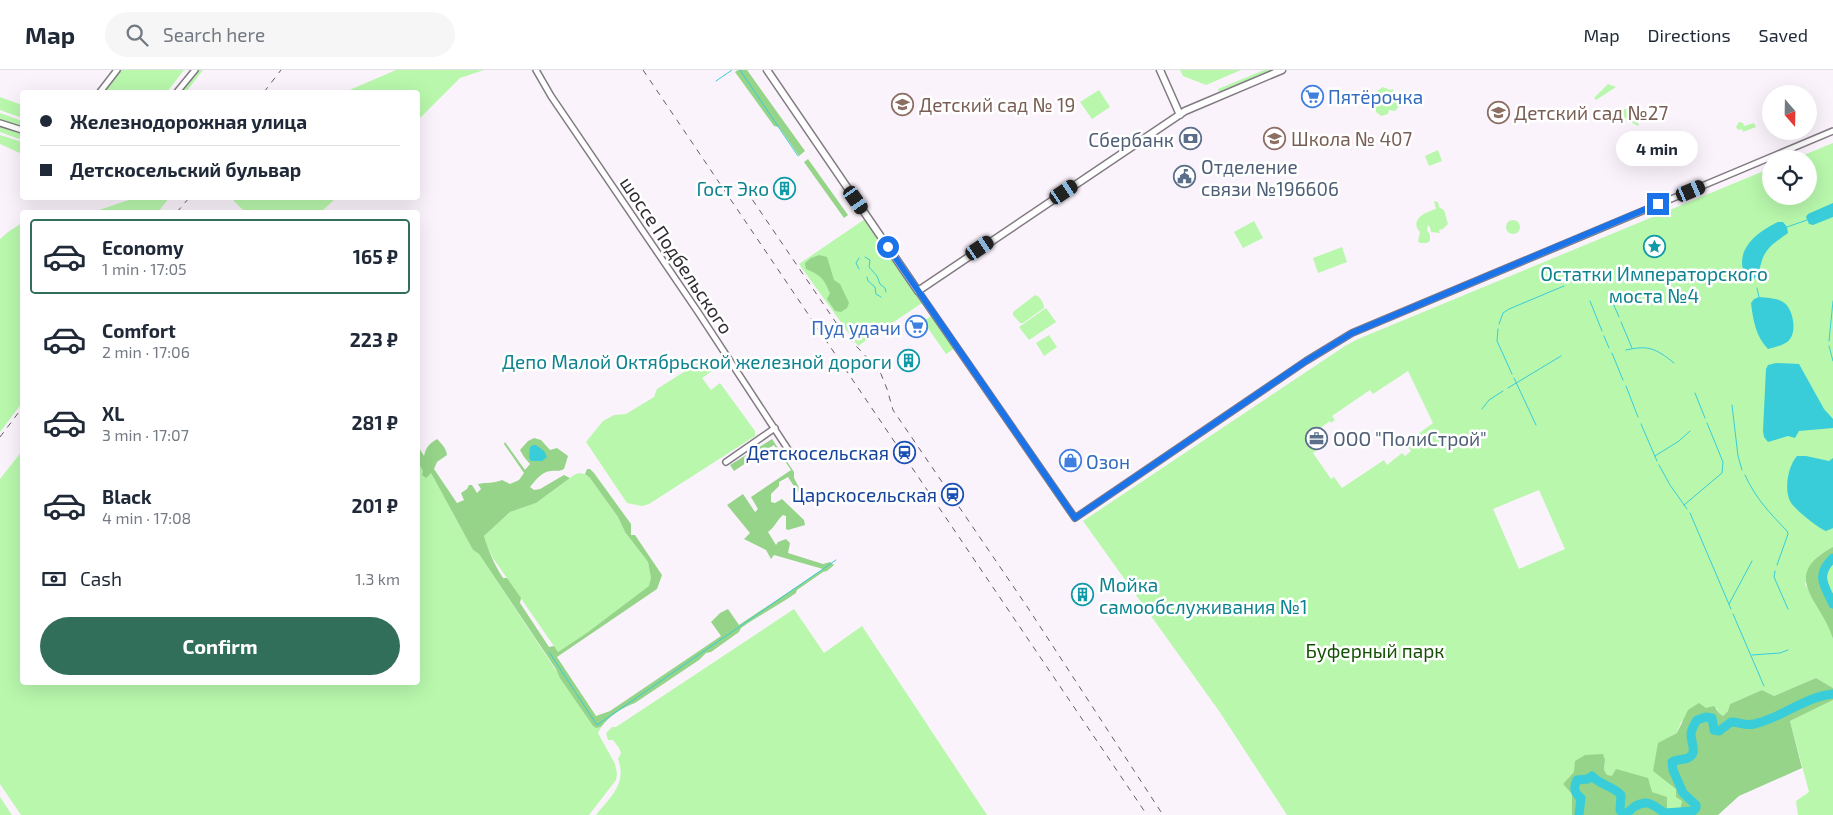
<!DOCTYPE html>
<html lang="en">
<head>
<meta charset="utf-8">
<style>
  :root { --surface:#fff; --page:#f6f6f7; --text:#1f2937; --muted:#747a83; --line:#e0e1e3; --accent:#326f5b }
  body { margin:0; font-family:"Exo 2",sans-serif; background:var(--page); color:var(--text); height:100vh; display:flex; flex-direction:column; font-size:19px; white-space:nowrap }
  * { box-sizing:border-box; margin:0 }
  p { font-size:16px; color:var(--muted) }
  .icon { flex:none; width:28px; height:28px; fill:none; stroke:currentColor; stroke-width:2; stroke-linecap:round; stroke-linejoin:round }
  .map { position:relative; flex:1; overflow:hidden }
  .details { position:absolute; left:20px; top:140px; width:400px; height:475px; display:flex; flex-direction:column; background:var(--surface); border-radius:5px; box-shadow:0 5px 20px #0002 }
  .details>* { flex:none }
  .guide { position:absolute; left:20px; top:20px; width:400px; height:110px; border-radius:5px; box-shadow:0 5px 20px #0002; display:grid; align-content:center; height:110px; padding:0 20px; background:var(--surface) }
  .needle { width:32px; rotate:160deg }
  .fabs { position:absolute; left:1762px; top:15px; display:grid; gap:10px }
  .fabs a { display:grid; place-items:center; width:55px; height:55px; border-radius:50%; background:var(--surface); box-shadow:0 5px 20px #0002; font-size:25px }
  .end { position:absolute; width:22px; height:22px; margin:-11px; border:6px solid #1a73e8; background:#fff; box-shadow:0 0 0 2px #fff }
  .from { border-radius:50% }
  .bubble { position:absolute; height:35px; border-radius:18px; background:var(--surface); box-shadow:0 5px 20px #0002; font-size:16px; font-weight:700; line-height:35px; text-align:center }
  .car { position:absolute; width:15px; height:30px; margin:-15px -8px; border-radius:6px; box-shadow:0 0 4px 1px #0007; background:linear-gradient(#222 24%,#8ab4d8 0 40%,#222 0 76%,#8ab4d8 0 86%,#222 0) }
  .guide b { display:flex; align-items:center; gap:18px; height:48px; font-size:19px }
  .guide b+b { border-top:1px solid var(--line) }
  .guide i { width:12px; height:12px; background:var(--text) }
  ul { padding:9px 0 0; list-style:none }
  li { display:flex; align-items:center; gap:15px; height:75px; margin:0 10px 8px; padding:0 10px; border:2px solid transparent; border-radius:5px }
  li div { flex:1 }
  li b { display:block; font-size:19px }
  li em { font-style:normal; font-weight:700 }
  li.current { border-color:var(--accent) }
  li>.icon { width:45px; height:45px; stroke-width:1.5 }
  .pay { display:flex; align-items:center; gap:12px; height:55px; padding:0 20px; font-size:19px }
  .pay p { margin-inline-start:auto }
  .button { display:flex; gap:10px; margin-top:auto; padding:10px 20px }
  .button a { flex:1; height:58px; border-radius:30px; background:var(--accent); color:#fff; font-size:20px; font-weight:700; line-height:58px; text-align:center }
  header { display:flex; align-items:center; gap:30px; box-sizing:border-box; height:70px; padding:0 25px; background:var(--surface); border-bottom:1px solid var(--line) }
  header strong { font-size:24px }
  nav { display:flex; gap:28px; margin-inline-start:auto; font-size:18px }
  .search { width:350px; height:45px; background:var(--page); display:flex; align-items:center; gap:12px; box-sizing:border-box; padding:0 18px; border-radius:28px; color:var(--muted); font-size:19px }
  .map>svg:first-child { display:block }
</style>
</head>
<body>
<header>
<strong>Map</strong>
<div class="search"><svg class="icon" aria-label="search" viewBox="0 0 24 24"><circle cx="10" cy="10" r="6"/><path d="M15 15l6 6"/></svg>Search here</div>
<nav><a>Map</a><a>Directions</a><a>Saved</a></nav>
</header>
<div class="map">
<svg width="1833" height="745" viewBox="0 0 1833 745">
  <rect width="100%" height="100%" fill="#fbf3fb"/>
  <path fill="#b8f7ac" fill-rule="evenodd" d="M120 0H184L167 22H103Z
    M198 0H203L186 22H181Z
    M396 0H484L460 8 418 50V22H345Z
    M1180 0H1241L1206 15 1183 6Z
    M1264 0H1272L1219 22 1218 19Z
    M1608 14 1616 17 1596 30 1594 28Z
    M1383 17 1390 20 1393 19 1394 27 1398 31 1399 36 1395 41 1389 40 1388 44 1381 46 1376 42 1375 31 1369 30 1368 25 1370 22 1374 23Z
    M1099 20 1110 37 1092 49 1080 32Z
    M0 27 22 35V48L0 40Z
    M1630 37 1639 55 1638 56 1616 43Z
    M0 43 22 51V57L0 50Z
    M1739 52 1743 53 1744 56 1754 53 1756 57 1743 62 1742 59 1738 60 1736 57Z
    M0 56 22 63V70L0 62Z
    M0 65 22 72V84L0 74Z
    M1833 73V477L1818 486 1805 514 1830 557 1833 569V618L1816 608 1774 626 1762 620 1730 634 1728 641 1723 646 1719 643 1717 638 1681 652 1677 663 1671 666 1677 719 1682 731 1680 740H1667L1652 722 1607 705 1604 700 1605 690 1574 702 1563 714 1572 724V745H1287L1219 641 1083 451 1345 276 1358 269 1771 98V126H1809V89H1794ZM1408 301 1433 353 1414 367 1415 369 1407 375 1411 381 1405 386 1402 383 1387 395 1384 390 1342 418 1334 407 1331 409 1313 383 1318 379 1315 375 1313 376 1307 367 1330 351 1331 353 1335 350 1332 346 1370 320 1373 324ZM1539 420 1565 479 1519 499 1493 439Z
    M1438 80 1442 91 1429 96 1425 86Z
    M135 128H169L158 142H93Z
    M231 128H336L321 142H245Z
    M1434 131 1438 132 1439 137 1444 140 1448 154 1443 159 1439 160 1440 163 1431 162 1430 157 1428 155 1427 160 1430 165V171L1427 173H1420L1418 171 1420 162C1409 150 1425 142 1436 139Z
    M865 149 922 233 858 276 799 194Z
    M1506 157a7 7 0 1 1 14 0a7 7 0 1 1-14 0Z
    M1254 151 1263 168 1243 178 1234 162Z
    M22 153V333L0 362V169L8 162Z
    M1342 177 1347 192 1318 203 1313 188Z
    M1035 225C1040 226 1044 233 1044 238L1023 253H1020L1013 245V242Z
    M1046 238 1056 252 1029 270 1019 257Z
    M933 245 955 278 946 284 923 251Z
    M1049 265 1057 277 1044 286 1036 273Z
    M705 292 712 301 702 308 711 320 720 313 755 361V366L649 434 642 436 627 433 586 372 603 351 614 345 626 344 654 327 657 319 698 293Z
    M22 381V612H418V393L423 401 431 403 473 480 479 484 593 656 596 658 601 657 598 663 615 694 617 704 616 710 589 745H21L0 714V409Z
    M579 403 585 404 590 408 618 447 625 462 648 492 651 508 650 516 588 562 558 582 493 488 487 476 484 466 510 442 536 433 574 405Z
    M1833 494V525L1826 512V502Z
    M794 539 824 583 862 556 987 745H596C611 726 627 714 618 689L621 683 619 678 613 670H608L606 663 612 657H616Z
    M1833 630V745H1798L1796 731 1809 722 1790 651Z
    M0 727 12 745H0Z"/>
  <path fill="#95d489" d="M738 0H747L805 81 799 86 779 57 774 56 735 2Z
    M808 89 848 145 844 148 804 92Z
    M819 185 827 187 834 210 840 214 849 233 847 238 841 242 835 241 827 229 830 223C824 209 821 205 806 199L805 193 811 188Z
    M534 368 541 370 550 380 557 378 568 386 564 399C558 402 557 400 551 401 542 401 535 411 530 417L534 420 540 419 564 405 570 408 536 433 510 442 484 466C488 480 495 496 503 508H507L521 528 520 533 549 577 554 576 558 582 588 562 649 516 651 508 648 492 625 462 618 447 590 408 585 404 587 399H590L594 403 631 454V465H635L662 505 657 519 557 587 596 646 610 641 721 566 711 552 720 543 728 539 739 555 823 499 774 485 771 489 766 480 744 469 750 463 727 435 743 424 755 442 758 439 751 427 791 400 774 375 752 390 748 384 772 369 794 402V408L802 423 797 421 788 407 779 412V416L771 424V432L775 433 782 429 804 450 805 455 788 460 786 459V446L783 445C777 450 775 457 768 462L776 475 778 472 786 469 790 473 788 483 823 494 830 492 834 495 827 501 823 502 797 520 796 523C778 536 759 545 741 558L739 562 711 582 706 583 699 590 635 633C623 637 609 646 601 657L596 658 593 656 560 608 556 599 479 484 473 480 431 403 426 408 422 405 423 401 418 393V376L424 386C426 377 429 374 437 369 442 374 446 378 447 385L437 392 434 399 457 433 464 430 461 423 467 419 469 415H472L477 423 481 419 478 414C487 412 492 414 502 410L510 414 519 410 524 403 504 374 505 372 525 400 530 394 524 387 520 380 528 371Z
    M746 385 749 391 734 401 730 395Z
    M1833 477V494L1826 502V512L1833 525V569C1822 530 1778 507 1833 477Z
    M1816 608 1833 618V630L1790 651 1802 698 1739 726 1718 745H1572V724L1563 714 1574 702 1575 691 1585 685 1603 684 1605 690 1604 700 1607 705 1612 706 1616 699 1648 708 1652 722 1667 727V739L1680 740 1682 731 1676 727V719L1653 701 1658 673 1677 663 1688 640 1699 633 1706 638 1714 636 1719 643 1723 646 1728 641 1730 634 1762 620 1774 626Z"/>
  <path fill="#38cdd9" d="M1833 133V147L1813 155 1809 154 1806 147 1808 144Z
    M1778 152H1783L1787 157 1788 163C1780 169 1771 174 1766 182 1760 190 1761 202 1754 209L1744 203C1735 178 1759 161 1778 152Z
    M1759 227C1767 228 1777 228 1783 232 1793 238 1797 260 1790 269 1786 275 1775 277 1768 279 1756 267 1753 250 1751 233L1754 229Z
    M1776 293 1799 294 1824 339 1833 349V358L1799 361 1795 368 1788 366 1768 372 1764 367 1763 361 1766 299 1768 295Z
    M533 375H536L544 381 547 387 542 391H531L529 388 530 377Z
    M1797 386H1806L1829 391 1833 388V458L1826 461C1818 458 1793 438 1790 431 1784 419 1788 396 1797 386Z"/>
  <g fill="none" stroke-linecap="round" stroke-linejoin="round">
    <path stroke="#38cdd9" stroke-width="1" d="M740 0 798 86
      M716 11 732 0
      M1787 157 1807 150
      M865 187 870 190 869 197 877 206 880 214 885 218 886 222
      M859 199 856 193 859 188
      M867 207 868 211 875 217 876 224 881 227
      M1757 218 1759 227
      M1609 224 1619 247
      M1590 231 1602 261
      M1621 252 1632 278
      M1499 254 1503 243 1509 239 1564 216
      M1498 259 1497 271 1512 304
      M1604 266 1609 278
      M1829 271 1833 231
      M1829 276 1833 291
      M1626 280C1649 275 1655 278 1674 293
      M1612 283 1623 310
      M1514 308 1536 355
      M1626 316 1638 347
      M1508 318 1561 286
      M1695 323 1705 348
      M1732 335 1738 386 1742 400
      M1482 339 1489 330 1503 321
      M1641 354 1657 391
      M1655 386 1679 371 1690 361
      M1659 395 1670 415 1687 439
      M1745 405C1756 429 1769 442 1787 461L1788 464 1777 495
      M1684 435 1722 403 1723 392 1707 353
      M1690 443 1731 539
      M1775 501 1774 507 1788 539
      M1729 534 1752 491
      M1733 544 1764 616
      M549 582 597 655 836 490
      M1752 585 1780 583 1788 580"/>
    <path stroke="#38cdd9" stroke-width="9" d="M1833 488C1815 505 1824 515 1833 534
      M1579 745 1581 728C1574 723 1573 718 1577 710L1588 709 1592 706C1600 715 1613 716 1621 725L1620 740 1623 744C1629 743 1630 740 1634 737 1649 728 1653 736 1665 743L1693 741 1696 738V735L1683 723 1673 700 1672 692C1677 689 1683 690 1688 688 1698 683 1691 673 1691 665 1691 659 1694 655 1697 650L1706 647 1712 648 1714 660 1719 661 1731 652C1739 652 1745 656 1754 654 1782 648 1804 627 1833 624"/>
    <defs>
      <path id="minor" d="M536 0 551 26 698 242 793 387
        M100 22 117 0
        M177 22 195 0
        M0 53 22 60
        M918 221 1075 448 1306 291 1352 263 1833 61
        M726 392 775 358"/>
      <path id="tertiary" d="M767 0 918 221 1185 41 1282 0
        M1160 0 1180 45"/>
    </defs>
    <use href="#minor" stroke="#827a82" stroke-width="8"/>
    <use href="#tertiary" stroke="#827a82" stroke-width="9"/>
    <use href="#minor" stroke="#fff" stroke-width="5"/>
    <use href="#tertiary" stroke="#fff" stroke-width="6"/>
    <path stroke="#635f63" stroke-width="1" stroke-dasharray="6 6" stroke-linecap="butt" d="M643 0 1147 745
      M264 22 281 0
      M739 110 841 260 875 296 881 304 887 319 893 340 1028 538 1163 745
      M177 142 189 128
      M0 367 22 338"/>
  </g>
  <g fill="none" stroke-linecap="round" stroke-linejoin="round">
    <path stroke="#1a73e8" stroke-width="6" d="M888 177 1075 448 1306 291 1352 263 1658 134"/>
  </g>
  <defs>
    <symbol id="supermarket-ring" viewBox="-11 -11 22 22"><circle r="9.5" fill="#fff" stroke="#3f7fe0" stroke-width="1.5"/><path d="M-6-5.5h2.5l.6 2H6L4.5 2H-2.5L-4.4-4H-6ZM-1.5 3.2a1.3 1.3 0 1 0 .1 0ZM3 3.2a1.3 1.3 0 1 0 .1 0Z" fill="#3f7fe0"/></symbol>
    <symbol id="school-ring" viewBox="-11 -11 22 22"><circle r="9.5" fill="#fff" stroke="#8d6e63" stroke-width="1.5"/><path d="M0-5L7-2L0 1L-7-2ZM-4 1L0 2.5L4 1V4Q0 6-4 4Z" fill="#8d6e63"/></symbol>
    <symbol id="bank-ring" viewBox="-11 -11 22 22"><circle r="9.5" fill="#fff" stroke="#5c6f8a" stroke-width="1.5"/><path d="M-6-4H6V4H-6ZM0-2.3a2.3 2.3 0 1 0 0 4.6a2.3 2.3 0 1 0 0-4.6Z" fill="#5c6f8a"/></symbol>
    <symbol id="civic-ring" viewBox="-11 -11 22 22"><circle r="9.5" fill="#fff" stroke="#5c6f8a" stroke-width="1.5"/><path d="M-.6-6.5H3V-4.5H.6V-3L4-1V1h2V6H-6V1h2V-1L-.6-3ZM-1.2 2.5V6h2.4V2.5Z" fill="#5c6f8a"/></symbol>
    <symbol id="building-ring" viewBox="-11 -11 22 22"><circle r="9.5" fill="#fff" stroke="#0f9aa8" stroke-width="1.5"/><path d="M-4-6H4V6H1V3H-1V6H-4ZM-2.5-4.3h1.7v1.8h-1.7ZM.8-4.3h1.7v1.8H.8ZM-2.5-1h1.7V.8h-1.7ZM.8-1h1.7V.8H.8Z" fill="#0f9aa8"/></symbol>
    <symbol id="sight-ring" viewBox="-11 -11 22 22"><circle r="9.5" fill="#fff" stroke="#0f9aa8" stroke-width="1.5"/><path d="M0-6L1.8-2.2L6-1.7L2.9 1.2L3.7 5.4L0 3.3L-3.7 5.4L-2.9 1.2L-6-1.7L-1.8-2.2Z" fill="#0f9aa8"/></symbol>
    <symbol id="office-ring" viewBox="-11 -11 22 22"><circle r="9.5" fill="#fff" stroke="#5c6f8a" stroke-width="1.5"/><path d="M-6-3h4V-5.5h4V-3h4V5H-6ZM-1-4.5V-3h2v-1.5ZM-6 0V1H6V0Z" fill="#5c6f8a"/></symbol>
    <symbol id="station-ring" viewBox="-11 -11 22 22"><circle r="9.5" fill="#fff" stroke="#1a4fb4" stroke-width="1.5"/><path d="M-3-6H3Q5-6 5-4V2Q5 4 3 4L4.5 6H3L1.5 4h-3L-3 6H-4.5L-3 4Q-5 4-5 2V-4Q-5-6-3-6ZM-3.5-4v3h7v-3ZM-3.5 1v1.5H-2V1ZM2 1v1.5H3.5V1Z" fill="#1a4fb4"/></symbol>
    <symbol id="shop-ring" viewBox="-11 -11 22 22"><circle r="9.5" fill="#fff" stroke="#3f7fe0" stroke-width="1.5"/><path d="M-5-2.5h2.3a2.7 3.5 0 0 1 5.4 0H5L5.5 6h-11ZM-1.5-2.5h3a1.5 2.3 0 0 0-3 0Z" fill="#3f7fe0"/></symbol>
  </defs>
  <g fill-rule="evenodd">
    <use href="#supermarket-ring" x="1300" y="14" width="25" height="25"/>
    <use href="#school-ring" x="890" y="22" width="25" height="25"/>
    <use href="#school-ring" x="1486" y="30" width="25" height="25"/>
    <use href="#school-ring" x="1262" y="56" width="25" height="25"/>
    <use href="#bank-ring" x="1178" y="56" width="25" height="25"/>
    <use href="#civic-ring" x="1172" y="94" width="25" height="25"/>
    <use href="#building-ring" x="772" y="106" width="25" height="25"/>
    <use href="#sight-ring" x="1642" y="164" width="25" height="25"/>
    <use href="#supermarket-ring" x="904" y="244" width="25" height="25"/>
    <use href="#building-ring" x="896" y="278" width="25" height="25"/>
    <use href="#office-ring" x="1304" y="356" width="25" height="25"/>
    <use href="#station-ring" x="892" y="370" width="25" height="25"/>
    <use href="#shop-ring" x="1058" y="378" width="25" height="25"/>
    <use href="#station-ring" x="940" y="412" width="25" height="25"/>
    <use href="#building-ring" x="1070" y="512" width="25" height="25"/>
  </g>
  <g text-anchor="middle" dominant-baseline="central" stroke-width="5" stroke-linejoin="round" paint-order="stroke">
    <g font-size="19" fill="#366cbe" stroke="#fff" text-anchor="start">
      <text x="1328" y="26">Пятёрочка</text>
      <text x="901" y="257" text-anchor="end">Пуд удачи</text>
      <text x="1086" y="391">Озон</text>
    </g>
    <g font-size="19" fill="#785e54" stroke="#fff" text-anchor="start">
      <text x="919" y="34">Детский сад № 19</text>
      <text x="1514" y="42">Детский сад №27</text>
      <text x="1291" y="68">Школа № 407</text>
    </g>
    <g font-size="19" fill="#4e5e75" stroke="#fff" text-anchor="start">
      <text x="1174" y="69" text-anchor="end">Сбербанк</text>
      <text x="1201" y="96">Отделение<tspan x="1201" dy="22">связи №196606</tspan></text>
      <text x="1333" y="368">ООО "ПолиСтрой"</text>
    </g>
    <g font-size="19" fill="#0d838f" stroke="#fff" text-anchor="end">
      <text x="769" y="118">Гост Эко</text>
      <text x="1654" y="203" text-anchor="middle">Остатки Императорского<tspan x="1654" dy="22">моста №4</tspan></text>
      <text x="892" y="291">Депо Малой Октябрьской железной дороги</text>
      <text x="1099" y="514" text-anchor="start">Мойка<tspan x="1099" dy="22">самообслуживания №1</tspan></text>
    </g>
    <g font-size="19" fill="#312e31" stroke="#fff">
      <text transform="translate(677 185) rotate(56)">шоссе Подбельского</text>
    </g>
    <g font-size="19" fill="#164399" stroke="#fff" text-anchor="end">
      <text x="889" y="382">Детскосельская</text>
      <text x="937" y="424">Царскосельская</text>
    </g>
    <g font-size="19" fill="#145003" stroke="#fff">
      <text x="1375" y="580">Буферный парк</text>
    </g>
  </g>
</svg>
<div class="fabs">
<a><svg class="needle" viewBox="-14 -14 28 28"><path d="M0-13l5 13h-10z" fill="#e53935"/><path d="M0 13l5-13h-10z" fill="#747a83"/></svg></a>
<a><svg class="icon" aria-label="locate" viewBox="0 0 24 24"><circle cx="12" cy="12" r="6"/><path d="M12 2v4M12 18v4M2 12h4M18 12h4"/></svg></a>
</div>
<i class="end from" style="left:888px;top:177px"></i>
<i class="end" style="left:1658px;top:134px"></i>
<div class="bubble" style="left:1616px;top:61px;width:82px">4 min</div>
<i class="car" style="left:1691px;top:121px;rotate:67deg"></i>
<i class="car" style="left:1064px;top:122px;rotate:56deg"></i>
<i class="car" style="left:856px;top:130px;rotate:145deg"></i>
<i class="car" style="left:980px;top:178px;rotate:56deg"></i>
<div class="guide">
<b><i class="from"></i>Железнодорожная улица</b>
<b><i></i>Детскосельский бульвар</b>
</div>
<section class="details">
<ul>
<li class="current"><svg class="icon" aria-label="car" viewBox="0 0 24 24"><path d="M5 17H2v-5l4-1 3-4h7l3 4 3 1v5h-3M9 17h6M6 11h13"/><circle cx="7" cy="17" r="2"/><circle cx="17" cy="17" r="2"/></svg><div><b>Economy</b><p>1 min · 17:05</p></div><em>165 ₽</em></li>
<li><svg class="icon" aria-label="car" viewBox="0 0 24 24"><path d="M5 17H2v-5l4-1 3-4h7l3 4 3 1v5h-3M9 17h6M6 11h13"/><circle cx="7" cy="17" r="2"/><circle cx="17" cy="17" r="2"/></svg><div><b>Comfort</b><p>2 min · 17:06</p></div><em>223 ₽</em></li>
<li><svg class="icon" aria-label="car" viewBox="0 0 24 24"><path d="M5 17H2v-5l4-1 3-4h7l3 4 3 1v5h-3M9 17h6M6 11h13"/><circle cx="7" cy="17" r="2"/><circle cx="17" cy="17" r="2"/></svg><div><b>XL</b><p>3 min · 17:07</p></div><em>281 ₽</em></li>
<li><svg class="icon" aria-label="car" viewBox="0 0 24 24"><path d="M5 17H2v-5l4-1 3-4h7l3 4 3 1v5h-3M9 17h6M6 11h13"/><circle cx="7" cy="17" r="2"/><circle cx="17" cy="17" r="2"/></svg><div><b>Black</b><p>4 min · 17:08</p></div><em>201 ₽</em></li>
</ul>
<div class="pay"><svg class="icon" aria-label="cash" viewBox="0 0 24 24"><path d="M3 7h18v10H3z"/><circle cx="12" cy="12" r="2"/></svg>Cash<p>1.3 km</p></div>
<div class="button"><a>Confirm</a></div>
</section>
</div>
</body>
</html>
